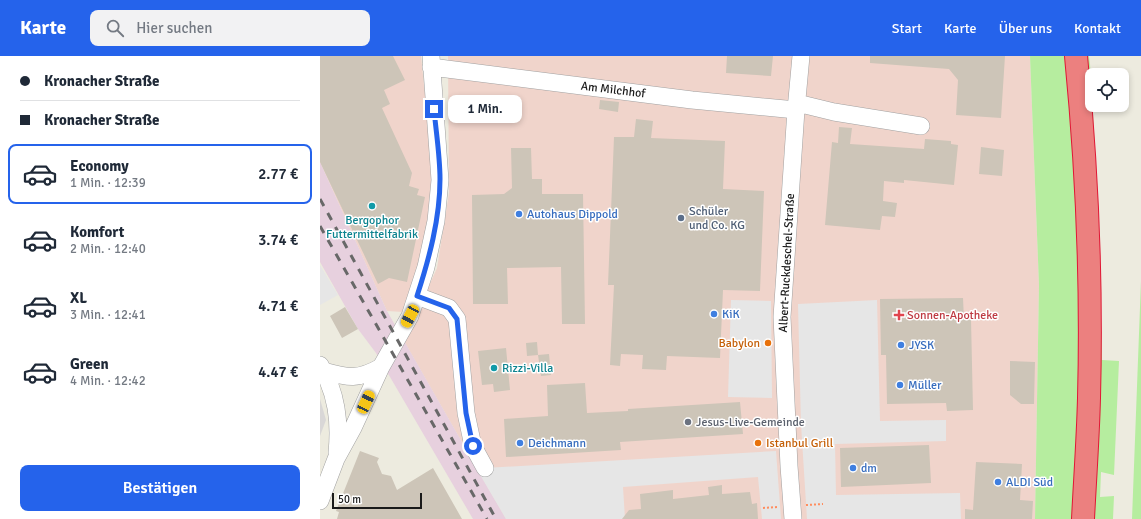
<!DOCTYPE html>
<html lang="de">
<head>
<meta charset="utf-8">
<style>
  :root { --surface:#fff; --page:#f2f2f3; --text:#1f2937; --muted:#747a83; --line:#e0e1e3; --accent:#2563eb }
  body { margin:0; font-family:Signika,sans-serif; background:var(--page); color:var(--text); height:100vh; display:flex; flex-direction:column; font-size:15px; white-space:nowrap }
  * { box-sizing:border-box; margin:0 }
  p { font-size:13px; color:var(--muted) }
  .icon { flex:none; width:22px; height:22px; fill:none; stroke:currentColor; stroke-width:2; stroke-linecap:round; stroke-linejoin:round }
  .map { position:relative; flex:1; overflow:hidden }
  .drawer { display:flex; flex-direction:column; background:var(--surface); width:320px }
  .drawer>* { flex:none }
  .banner { display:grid; align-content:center; height:88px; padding:0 20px; background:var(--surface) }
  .buttons { position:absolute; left:765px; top:12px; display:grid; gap:8px }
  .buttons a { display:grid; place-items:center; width:44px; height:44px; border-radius:8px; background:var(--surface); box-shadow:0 2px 6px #0003; font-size:20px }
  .scale { position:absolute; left:12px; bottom:10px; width:90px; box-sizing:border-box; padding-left:4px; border:2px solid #1a1a1a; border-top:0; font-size:11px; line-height:14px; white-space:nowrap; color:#1a1a1a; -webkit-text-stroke:3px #fff; paint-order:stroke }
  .end { position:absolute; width:18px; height:18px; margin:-9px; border:5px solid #2563eb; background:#fff; box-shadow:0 0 0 2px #fff }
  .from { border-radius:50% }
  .bubble { position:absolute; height:28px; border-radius:8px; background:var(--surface); box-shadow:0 2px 6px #0003; font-size:13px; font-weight:600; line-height:28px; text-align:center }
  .car { position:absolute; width:12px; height:24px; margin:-12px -6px; border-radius:5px; box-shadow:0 0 3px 1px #0007; background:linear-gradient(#f5c518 24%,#345 0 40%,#f5c518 0 76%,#345 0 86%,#f5c518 0) }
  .banner b { display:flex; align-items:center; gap:14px; height:38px; font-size:15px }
  .banner b+b { border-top:1px solid var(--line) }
  .banner i { width:10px; height:10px; background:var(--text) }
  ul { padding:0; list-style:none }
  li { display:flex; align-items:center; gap:12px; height:60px; margin:0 8px 6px; padding:0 12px; border:2px solid transparent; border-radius:8px }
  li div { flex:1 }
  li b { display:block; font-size:15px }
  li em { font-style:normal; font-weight:600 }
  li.on { border-color:var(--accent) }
  li>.icon { width:36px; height:36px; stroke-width:1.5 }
  .button { display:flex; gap:8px; margin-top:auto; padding:8px 20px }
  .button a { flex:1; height:46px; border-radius:8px; background:var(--accent); color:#fff; font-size:16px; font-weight:600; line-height:46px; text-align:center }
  header { display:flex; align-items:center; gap:24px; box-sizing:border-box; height:56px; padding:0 20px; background:var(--accent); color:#fff }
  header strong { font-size:19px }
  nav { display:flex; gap:22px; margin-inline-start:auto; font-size:14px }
  .search { width:280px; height:36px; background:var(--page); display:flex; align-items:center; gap:10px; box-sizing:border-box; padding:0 14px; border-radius:8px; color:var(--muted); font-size:15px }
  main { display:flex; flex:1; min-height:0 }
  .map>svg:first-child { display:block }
</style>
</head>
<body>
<header>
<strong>Karte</strong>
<div class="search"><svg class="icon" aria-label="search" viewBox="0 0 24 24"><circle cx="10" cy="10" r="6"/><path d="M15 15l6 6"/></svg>Hier suchen</div>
<nav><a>Start</a><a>Karte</a><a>Über uns</a><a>Kontakt</a></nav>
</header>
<main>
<section class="drawer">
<div class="banner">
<b><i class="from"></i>Kronacher Straße</b>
<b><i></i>Kronacher Straße</b>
</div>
<ul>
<li class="on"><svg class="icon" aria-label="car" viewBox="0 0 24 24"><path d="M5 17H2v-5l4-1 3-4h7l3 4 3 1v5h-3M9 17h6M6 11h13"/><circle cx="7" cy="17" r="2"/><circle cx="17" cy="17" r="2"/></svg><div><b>Economy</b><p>1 Min. · 12:39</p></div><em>2.77 €</em></li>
<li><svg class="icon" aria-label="car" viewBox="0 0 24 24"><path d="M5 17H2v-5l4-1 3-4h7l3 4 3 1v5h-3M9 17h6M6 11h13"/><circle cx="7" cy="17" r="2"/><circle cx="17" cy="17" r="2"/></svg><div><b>Komfort</b><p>2 Min. · 12:40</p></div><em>3.74 €</em></li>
<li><svg class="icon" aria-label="car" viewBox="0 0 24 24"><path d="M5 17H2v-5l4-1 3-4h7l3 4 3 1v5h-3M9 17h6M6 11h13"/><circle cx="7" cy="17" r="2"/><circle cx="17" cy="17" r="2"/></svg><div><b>XL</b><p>3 Min. · 12:41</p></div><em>4.71 €</em></li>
<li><svg class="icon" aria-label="car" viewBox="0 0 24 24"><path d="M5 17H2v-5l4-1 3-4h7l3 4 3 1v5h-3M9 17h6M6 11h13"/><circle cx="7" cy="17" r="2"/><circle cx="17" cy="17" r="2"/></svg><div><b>Green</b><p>4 Min. · 12:42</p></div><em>4.47 €</em></li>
</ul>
<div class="button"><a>Bestätigen</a></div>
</section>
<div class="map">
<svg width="821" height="463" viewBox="0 0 821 463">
  <rect width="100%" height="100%" fill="#edebdf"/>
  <path fill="#d9d7d7" d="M0 343 6 364 0 380Z"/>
  <path fill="#f0d4cb" d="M0 0H101L113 115 105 194 83 256 67 255 0 106Z
    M128 0H710L719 229 715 463H186L84 285 117 212 129 137Z"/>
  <path fill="#e7d0de" d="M0 106 67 255 186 463H153L56 297 38 273 0 206Z"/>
  <path fill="#b6ed9f" d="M710 0H748L752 44 761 254 756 463H715L719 229Z
    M763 0H769L770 8 778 143 782 304 799 305 794 419 781 416 780 441 794 440 793 463H771Z
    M821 225V463H812L820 251Z"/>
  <path fill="#e6e6e6" d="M0 209 18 239 0 249Z
    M411 244 451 245 452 342 408 341Z
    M557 244 560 365 626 364V385L515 388 516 439 640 437 641 463H487L481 368 478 248Z
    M456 395 461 463H442L438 421 303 431 305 463H186L159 417 165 412Z"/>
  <path fill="#cdc5b8" d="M0 0H73L85 24 64 34 70 48 62 52 92 117 89 130 99 133 97 139 105 141 87 226 69 222 58 228 0 106Z
    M407 0H453L451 20 406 17Z
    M550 0H685L681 62 636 59 638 24 629 13 550 7Z
    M280 44 299 46 298 56 279 53Z
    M316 63 333 65 331 82 405 85 403 133 444 135 440 235 403 234 400 302 347 300 346 314 322 313 323 299 301 298 300 310 290 309 294 229H288L294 81H314Z
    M519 71 532 72 530 88 604 93 605 83 631 85V88L638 89 634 129 584 124V127L564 125 563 145 577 147 575 161 562 160 560 174 505 169 512 86 518 87Z
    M661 91 684 94 682 120 659 118Z
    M191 92H211L212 123H222V138H263L265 268H242L241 211 187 212 188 248H153L152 139 184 138 192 132Z
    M643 242 644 264 651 263 653 354 627 355 626 347 567 348 566 299H561L560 243Z
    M25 251 38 273 22 282 10 260Z
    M217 286 218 299 207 300 206 287Z
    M186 292 190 334 174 336 173 328 162 329 158 295Z
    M229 298 231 319 221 320 218 299Z
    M690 305 715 306 714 348H701L690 339Z
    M265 327 267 357 308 355V353L420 346 423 378 300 386 301 394 186 401 184 363 228 360 227 329Z
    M609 389 611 427 521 431 520 392Z
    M40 395 59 402 57 406 62 418 71 420 77 434 113 412 142 463H17L19 456 16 455Z
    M656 406 702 408 700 444 713 445 712 463H645V453L653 454Z
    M402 429V438L430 436 432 448 437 447 438 463H302L309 454 321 453 320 438 353 434V443L389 439 388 431Z"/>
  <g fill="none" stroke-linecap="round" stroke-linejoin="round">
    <defs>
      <path id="minor" d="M111 11 372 44 476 54
        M477 47 514 56 601 70
        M97 240 129 252 137 263 146 357 153 390 165 412
        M0 309C17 337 20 366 17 397
        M3 315C29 322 38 324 61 311
        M0 445 16 403 33 372 61 311 90 260 106 211 116 165 120 124 111 0
        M473 463 469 410 462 261 476 54 481 0"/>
      <path id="highway" d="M756 0C767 113 772 228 769 342 768 382 765 423 763 463"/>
    </defs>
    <use href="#minor" stroke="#a1a1a1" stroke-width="18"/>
    <use href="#highway" stroke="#e01735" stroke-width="24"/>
    <path stroke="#ff8d5e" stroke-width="2" stroke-dasharray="2 2" stroke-linecap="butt" d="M486 449 503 448
      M443 452 458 451"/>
    <use href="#minor" stroke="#fff" stroke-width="17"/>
    <use href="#highway" stroke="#ec807f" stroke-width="22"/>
    <path stroke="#686868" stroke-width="3" stroke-dasharray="8 8" stroke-linecap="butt" d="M0 143 176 463
      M0 170 167 463"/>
  </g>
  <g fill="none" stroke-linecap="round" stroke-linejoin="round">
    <path stroke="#2563eb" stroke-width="5" d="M114 53C116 76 120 100 120 123 120 163 109 203 97 240L129 252 137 263 146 357 153 390"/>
  </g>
  <g fill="#0f9aa8" stroke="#fff" stroke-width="1.5">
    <circle cx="52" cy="150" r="4"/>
    <circle cx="174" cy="312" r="4"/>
  </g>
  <g fill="#3f7fe0" stroke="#fff" stroke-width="1.5">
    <circle cx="199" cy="158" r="4"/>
    <circle cx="394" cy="258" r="4"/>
    <circle cx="581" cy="289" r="4"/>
    <circle cx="580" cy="329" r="4"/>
    <circle cx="200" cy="387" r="4"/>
    <circle cx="533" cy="412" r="4"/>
    <circle cx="678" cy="426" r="4"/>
  </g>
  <circle fill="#5c6f8a" stroke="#fff" stroke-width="1.5" cx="361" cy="162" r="4"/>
  <path fill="#e0444e" stroke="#fff" stroke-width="1.5" d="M577 253h4v4h4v4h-4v4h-4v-4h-4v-4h4z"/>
  <g fill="#e8710a" stroke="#fff" stroke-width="1.5">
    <circle cx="448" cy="287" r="4"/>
    <circle cx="438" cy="387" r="4"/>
  </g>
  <circle fill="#6b7280" stroke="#fff" stroke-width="1.5" cx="368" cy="366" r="4"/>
  <g text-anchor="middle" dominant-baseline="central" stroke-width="3" stroke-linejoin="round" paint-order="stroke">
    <g font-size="12" fill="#1a1a1a" stroke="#fff">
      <text transform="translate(293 34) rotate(7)">Am Milchhof</text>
      <text transform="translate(467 207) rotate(-87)">Albert-Ruckdeschel-Straße</text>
    </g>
    <g font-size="12" fill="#4e5e75" stroke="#fff" text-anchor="start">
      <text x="369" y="155">Schüler<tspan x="369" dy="14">und Co. KG</tspan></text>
    </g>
    <g font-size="12" fill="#366cbe" stroke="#fff" text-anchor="start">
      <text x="207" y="158">Autohaus Dippold</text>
      <text x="402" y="258">KiK</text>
      <text x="589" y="289">JYSK</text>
      <text x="588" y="329">Müller</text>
      <text x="208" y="387">Deichmann</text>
      <text x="541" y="412">dm</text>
      <text x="686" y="426">ALDI Süd</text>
    </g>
    <g font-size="12" fill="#0d838f" stroke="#fff">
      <text x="52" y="164">Bergophor<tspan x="52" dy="14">Futtermittelfabrik</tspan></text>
      <text x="182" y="312" text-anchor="start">Rizzi-Villa</text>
    </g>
    <g font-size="12" fill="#be3a42" stroke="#fff" text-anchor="start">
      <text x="587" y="259">Sonnen-Apotheke</text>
    </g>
    <g font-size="12" fill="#c56008" stroke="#fff" text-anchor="end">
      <text x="440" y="287">Babylon</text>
      <text x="446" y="387" text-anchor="start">Istanbul Grill</text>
    </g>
    <g font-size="12" fill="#5b616d" stroke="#fff" text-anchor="start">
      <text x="376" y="366">Jesus-Live-Gemeinde</text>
    </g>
  </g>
</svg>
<div class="buttons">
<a><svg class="icon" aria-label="locate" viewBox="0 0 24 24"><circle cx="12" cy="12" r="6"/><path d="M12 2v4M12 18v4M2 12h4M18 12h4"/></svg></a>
</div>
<div class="scale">50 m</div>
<i class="end from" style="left:153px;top:390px"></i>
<i class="end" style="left:114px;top:53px"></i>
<div class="bubble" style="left:128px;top:39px;width:74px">1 Min.</div>
<i class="car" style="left:90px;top:260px;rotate:208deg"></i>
<i class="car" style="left:46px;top:346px;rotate:25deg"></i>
</div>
</main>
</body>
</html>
